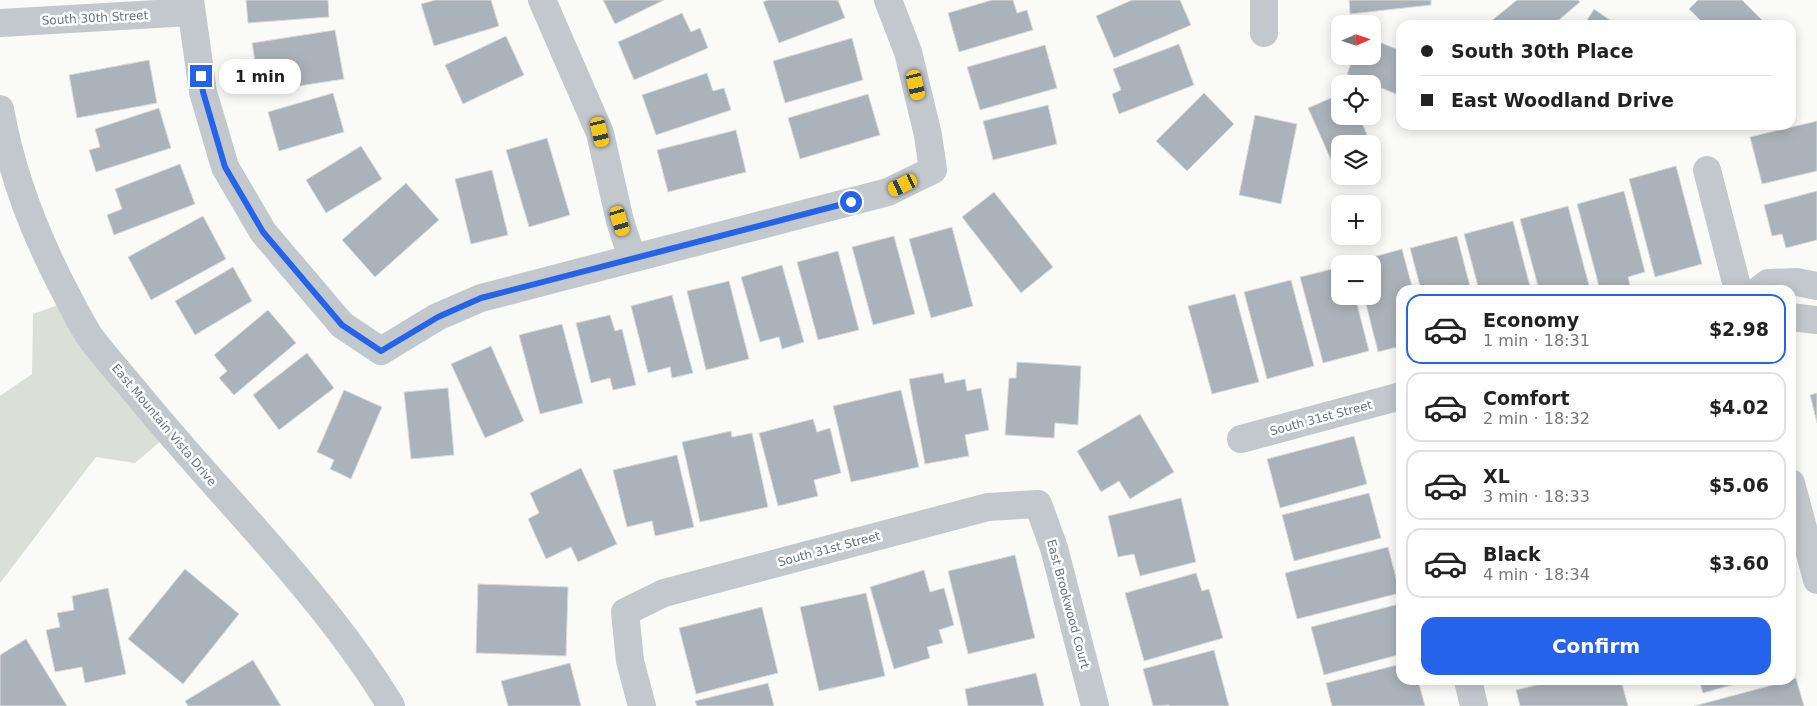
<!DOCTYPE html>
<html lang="en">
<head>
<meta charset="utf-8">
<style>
  :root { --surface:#fff; --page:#f6f6f6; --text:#222; --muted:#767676; --line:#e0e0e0; --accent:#2563eb }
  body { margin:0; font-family:"DejaVu Sans",sans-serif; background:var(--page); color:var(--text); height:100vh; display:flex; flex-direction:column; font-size:19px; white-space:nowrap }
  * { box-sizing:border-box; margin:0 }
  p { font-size:16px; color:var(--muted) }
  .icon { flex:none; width:28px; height:28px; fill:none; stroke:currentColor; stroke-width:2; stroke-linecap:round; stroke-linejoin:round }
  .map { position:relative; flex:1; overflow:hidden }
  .side { position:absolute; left:1396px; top:285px; width:400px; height:400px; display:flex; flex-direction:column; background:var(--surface); border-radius:15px; box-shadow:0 2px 12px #0003 }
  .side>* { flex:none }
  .hud { position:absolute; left:1396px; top:20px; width:400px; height:110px; border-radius:15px; box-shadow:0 2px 12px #0003; display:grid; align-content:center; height:110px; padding:0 25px; background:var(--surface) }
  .needle { width:32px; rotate:87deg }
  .tools { position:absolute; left:1331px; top:15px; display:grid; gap:10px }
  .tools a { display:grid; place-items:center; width:50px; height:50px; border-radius:10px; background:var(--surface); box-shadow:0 2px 12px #0003; font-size:25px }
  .end { position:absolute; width:22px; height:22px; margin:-11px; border:6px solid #2563eb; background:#fff; box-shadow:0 0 0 2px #fff }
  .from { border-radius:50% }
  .bubble { position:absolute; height:35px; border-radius:15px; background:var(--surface); box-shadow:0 2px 12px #0003; font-size:16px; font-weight:700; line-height:35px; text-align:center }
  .car { position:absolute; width:15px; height:30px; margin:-15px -8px; border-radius:6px; box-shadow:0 0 4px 1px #0007; background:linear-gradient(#f5c518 24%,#345 0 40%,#f5c518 0 76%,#345 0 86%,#f5c518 0) }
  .hud b { display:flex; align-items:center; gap:18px; height:48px; font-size:19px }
  .hud b+b { border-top:1px solid var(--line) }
  .hud i { width:12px; height:12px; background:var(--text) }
  ul { padding:9px 0 0; list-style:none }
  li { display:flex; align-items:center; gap:15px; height:70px; margin:0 10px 8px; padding:0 15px; border:2px solid var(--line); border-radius:15px }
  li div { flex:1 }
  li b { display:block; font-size:19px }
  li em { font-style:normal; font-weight:700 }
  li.selected { border-color:var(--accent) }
  li>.icon { width:45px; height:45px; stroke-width:1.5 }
  .primary-button { display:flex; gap:10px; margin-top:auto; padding:10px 25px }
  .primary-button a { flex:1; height:58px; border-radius:15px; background:var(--accent); color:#fff; font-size:20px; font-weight:700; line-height:58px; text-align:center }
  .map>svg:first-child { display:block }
</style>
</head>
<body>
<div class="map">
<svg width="1817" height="706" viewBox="0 0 1817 706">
  <rect width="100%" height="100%" fill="#fafaf8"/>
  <path fill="#dadfd7" d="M69 301 169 434 135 463 96 457 0 583V396L32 374 33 314Z"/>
  <path fill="#aab3b9" stroke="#dcdcda" d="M246 0H328L329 17 248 23Z
    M435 0H491L499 26 434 46 421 4Z
    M603 0H664L615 24Z
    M768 0H838L845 18 779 43 763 2Z
    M992 0H1013L1017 13 1027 10 1033 30 959 52 948 13Z
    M1132 0H1180L1191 25 1114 58 1096 16Z
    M1349 0H1431V5L1350 14Z
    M1517 0H1578L1580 2 1553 25H1493L1490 22Z
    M1698 0H1742L1767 25H1705L1689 9Z
    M1594 9 1617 25H1584Z
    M682 13 691 32 700 28 708 48 634 80 618 42Z
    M335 30 344 79 260 92 252 43Z
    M506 36 524 75 463 104 445 65Z
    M852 38 863 80 785 103 773 61Z
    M1372 39 1401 51V96L1347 74 1354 56H1372Z
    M1179 44 1194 85 1119 114 1112 94 1121 90 1113 69Z
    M1045 45 1057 88 980 110 967 67Z
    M149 60 157 103 77 118 69 75Z
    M707 73 713 91 724 88 731 110 656 135 642 95Z
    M333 93 344 132 279 151 268 112Z
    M1204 93 1234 124 1187 171 1156 141Z
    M868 94 880 135 800 159 788 118Z
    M1340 94V116H1359L1371 144H1340V170L1336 171 1308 108Z
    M1048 105 1057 144 993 160 983 121Z
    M159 108 171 148 96 172 89 150 100 147 95 129Z
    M1255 115 1297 124 1281 204 1239 195Z
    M1817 121V171L1762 184 1750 137Z
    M736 130 746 172 668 192 657 150Z
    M547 138 570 215 529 227 506 150Z
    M361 146 382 179 326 213 306 180Z
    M180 164 195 204 114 235 107 215 122 209 115 189Z
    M1676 166 1702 264 1655 277 1629 179Z
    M492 170 508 235 471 244 455 179Z
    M406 183 439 220 375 277 342 240Z
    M1624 191 1645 272 1628 277 1630 285 1612 290H1600L1577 204Z
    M1817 191V240L1786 248 1782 234 1772 236 1764 205Z
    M994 192 1053 267 1021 293 962 217Z
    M1568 206 1590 289 1539 290 1520 219Z
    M203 216 226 259 151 300 128 257Z
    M1513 221 1531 290H1479L1464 234Z
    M952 227 973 306 931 318 909 239Z
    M894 236 915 314 873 325 852 247Z
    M1457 236 1471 290H1421L1410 248Z
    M1402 249 1413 290H1401V346L1378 352 1364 296H1372V264H1355V262Z
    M838 251 859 330 818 340 797 262Z
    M782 265 804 342 782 349 779 337 760 342 741 277Z
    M233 267 252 301 195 335 175 301Z
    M1340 267V296H1355L1369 351 1323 363 1300 277Z
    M1291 280 1314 366 1267 379 1244 292Z
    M729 281 749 359 706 370 687 291Z
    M1235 294 1259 382 1212 394 1188 306Z
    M672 295 693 373 672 378 670 367 648 373 631 306Z
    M268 310 296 343 234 395 219 378 227 371 214 355Z
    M610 315 615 331 622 329 636 385 613 390 610 378 591 383 576 323Z
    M562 324 583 403 540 414 519 335Z
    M491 346 524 421 485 438 451 364Z
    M307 353 334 388 279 430 253 395Z
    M1017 362 1081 366 1078 425 1055 423 1054 438 1005 435 1009 378H1016Z
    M943 373 945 383 965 379 967 391 981 388 989 430 965 435 969 456 925 464 909 379Z
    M448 388 454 455 411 459 404 392Z
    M344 390 382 407 351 479 330 469 334 460 317 452Z
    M901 390 919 467 851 482 833 406Z
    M1817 393V423L1810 395Z
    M1140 414 1174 472 1130 499 1119 481 1101 492 1077 451Z
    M813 419 817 432 830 428 841 473 814 480 818 496 778 506 759 433Z
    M731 431 732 437 752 433 768 507 700 522 682 442Z
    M1354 436 1367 484 1280 508 1267 459Z
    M677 455 694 527 655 536 652 521 627 527 613 470Z
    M581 468 617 544 578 562 571 547 546 559 528 519 539 513 530 493Z
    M1369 493 1381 538 1294 561 1282 515Z
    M1181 498 1196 562 1140 576 1134 554 1118 557 1108 516Z
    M1388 547 1400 593 1297 619 1285 573Z
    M1015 555 1035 638 968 654 948 571Z
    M185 569 239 614 183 684 128 639Z
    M924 570 930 592 944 588 954 625 939 630 943 643 927 647 930 658 894 669 870 587Z
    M1196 573 1202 591 1209 589 1223 638 1144 661 1125 593Z
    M478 584 568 587 566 656 476 653Z
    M108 588 126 674 85 683 82 667 55 672 46 630 60 627 57 613 74 610 72 596Z
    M866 593 885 676 819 691 800 607Z
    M1399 604 1401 614V654L1324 675 1311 627Z
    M762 607 778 673 696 694 679 628Z
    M26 639 67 706H0V655Z
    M1214 650 1229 706H1170L1169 705 1153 706 1143 669Z
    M253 660 281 706H188L185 701Z
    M570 663 581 706H508L501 681Z
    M1401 664V680H1418L1425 706H1332L1326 683Z
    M1036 673 1044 706H968L965 689Z
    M1796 678 1804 706H1694L1791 680Z
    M1557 680H1621L1628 706H1520L1516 690Z
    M1699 680H1749L1703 693Z
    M768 683 774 706H697L695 701Z"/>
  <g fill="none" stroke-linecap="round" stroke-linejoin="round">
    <path stroke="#c3c8cc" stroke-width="28" d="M190 0 203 92 225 167 263 232 342 325 381 351 437 317 481 298 888 192 933 170 928 135 908 52 888 0
      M542 0 600 133 620 221 632 258
      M1264 0V33
      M0 23 191 12
      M1707 170 1738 290
      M1759 290 1768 283 1797 282 1817 286
      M1791 317 1817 320
      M1241 439 1401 396
      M1791 483 1817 580
      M1468 680 1474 706
      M642 706 630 661 625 612 664 593 988 507 1038 504 1054 548 1095 706"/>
    <path stroke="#c3c8cc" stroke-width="28" d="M0 109C11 172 32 227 61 284 70 301 79 320 90 337 105 357 122 376 138 395 222 498 322 592 391 706"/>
  </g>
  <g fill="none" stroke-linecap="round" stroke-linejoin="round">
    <path stroke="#2563eb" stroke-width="6" d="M201 76 203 92 225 167 263 232 342 325 381 351 438 317 481 298 851 202"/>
  </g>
  <g text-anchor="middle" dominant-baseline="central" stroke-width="5" stroke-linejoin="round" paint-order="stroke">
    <g font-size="12" fill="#657683" stroke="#fff">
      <text transform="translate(95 18) rotate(-3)">South 30th Street</text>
      <text transform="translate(1321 418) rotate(-15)">South 31st Street</text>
      <text transform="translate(164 425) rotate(50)">East Mountain Vista Drive</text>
      <text transform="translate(829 549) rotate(-15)">South 31st Street</text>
      <text transform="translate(1068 604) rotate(75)">East Brookwood Court</text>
    </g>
  </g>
</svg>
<div class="tools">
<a><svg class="needle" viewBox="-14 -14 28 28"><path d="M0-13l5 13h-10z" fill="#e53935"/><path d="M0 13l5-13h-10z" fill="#767676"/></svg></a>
<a><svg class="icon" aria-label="locate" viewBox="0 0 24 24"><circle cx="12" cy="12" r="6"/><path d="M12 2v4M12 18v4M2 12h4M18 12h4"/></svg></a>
<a><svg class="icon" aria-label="layers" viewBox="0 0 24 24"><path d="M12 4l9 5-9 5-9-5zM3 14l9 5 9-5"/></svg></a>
<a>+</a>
<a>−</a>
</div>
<i class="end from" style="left:851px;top:202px"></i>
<i class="end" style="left:201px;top:76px"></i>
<div class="bubble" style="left:219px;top:59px;width:82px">1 min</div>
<i class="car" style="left:916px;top:85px;rotate:167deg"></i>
<i class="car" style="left:600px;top:132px;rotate:167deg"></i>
<i class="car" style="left:903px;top:185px;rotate:244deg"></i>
<i class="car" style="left:620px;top:221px;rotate:163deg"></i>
<div class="hud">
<b><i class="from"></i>South 30th Place</b>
<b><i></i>East Woodland Drive</b>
</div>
<section class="side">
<ul>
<li class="selected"><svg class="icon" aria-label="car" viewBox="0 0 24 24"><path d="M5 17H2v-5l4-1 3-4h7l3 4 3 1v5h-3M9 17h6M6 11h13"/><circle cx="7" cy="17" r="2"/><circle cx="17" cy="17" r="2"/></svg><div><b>Economy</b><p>1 min · 18:31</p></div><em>$2.98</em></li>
<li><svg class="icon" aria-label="car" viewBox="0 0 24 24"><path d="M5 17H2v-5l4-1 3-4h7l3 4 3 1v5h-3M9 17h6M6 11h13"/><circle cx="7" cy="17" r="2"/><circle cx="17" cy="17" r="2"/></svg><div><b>Comfort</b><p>2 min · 18:32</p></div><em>$4.02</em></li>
<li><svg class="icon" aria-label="car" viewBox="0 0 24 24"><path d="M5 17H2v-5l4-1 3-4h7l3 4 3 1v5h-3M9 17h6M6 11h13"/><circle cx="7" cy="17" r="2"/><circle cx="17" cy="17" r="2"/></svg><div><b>XL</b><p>3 min · 18:33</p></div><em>$5.06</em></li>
<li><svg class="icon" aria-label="car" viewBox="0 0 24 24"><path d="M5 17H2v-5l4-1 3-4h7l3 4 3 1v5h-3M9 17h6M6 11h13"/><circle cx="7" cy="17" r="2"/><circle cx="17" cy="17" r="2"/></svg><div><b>Black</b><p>4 min · 18:34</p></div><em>$3.60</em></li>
</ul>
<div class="primary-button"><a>Confirm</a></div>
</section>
</div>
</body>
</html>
